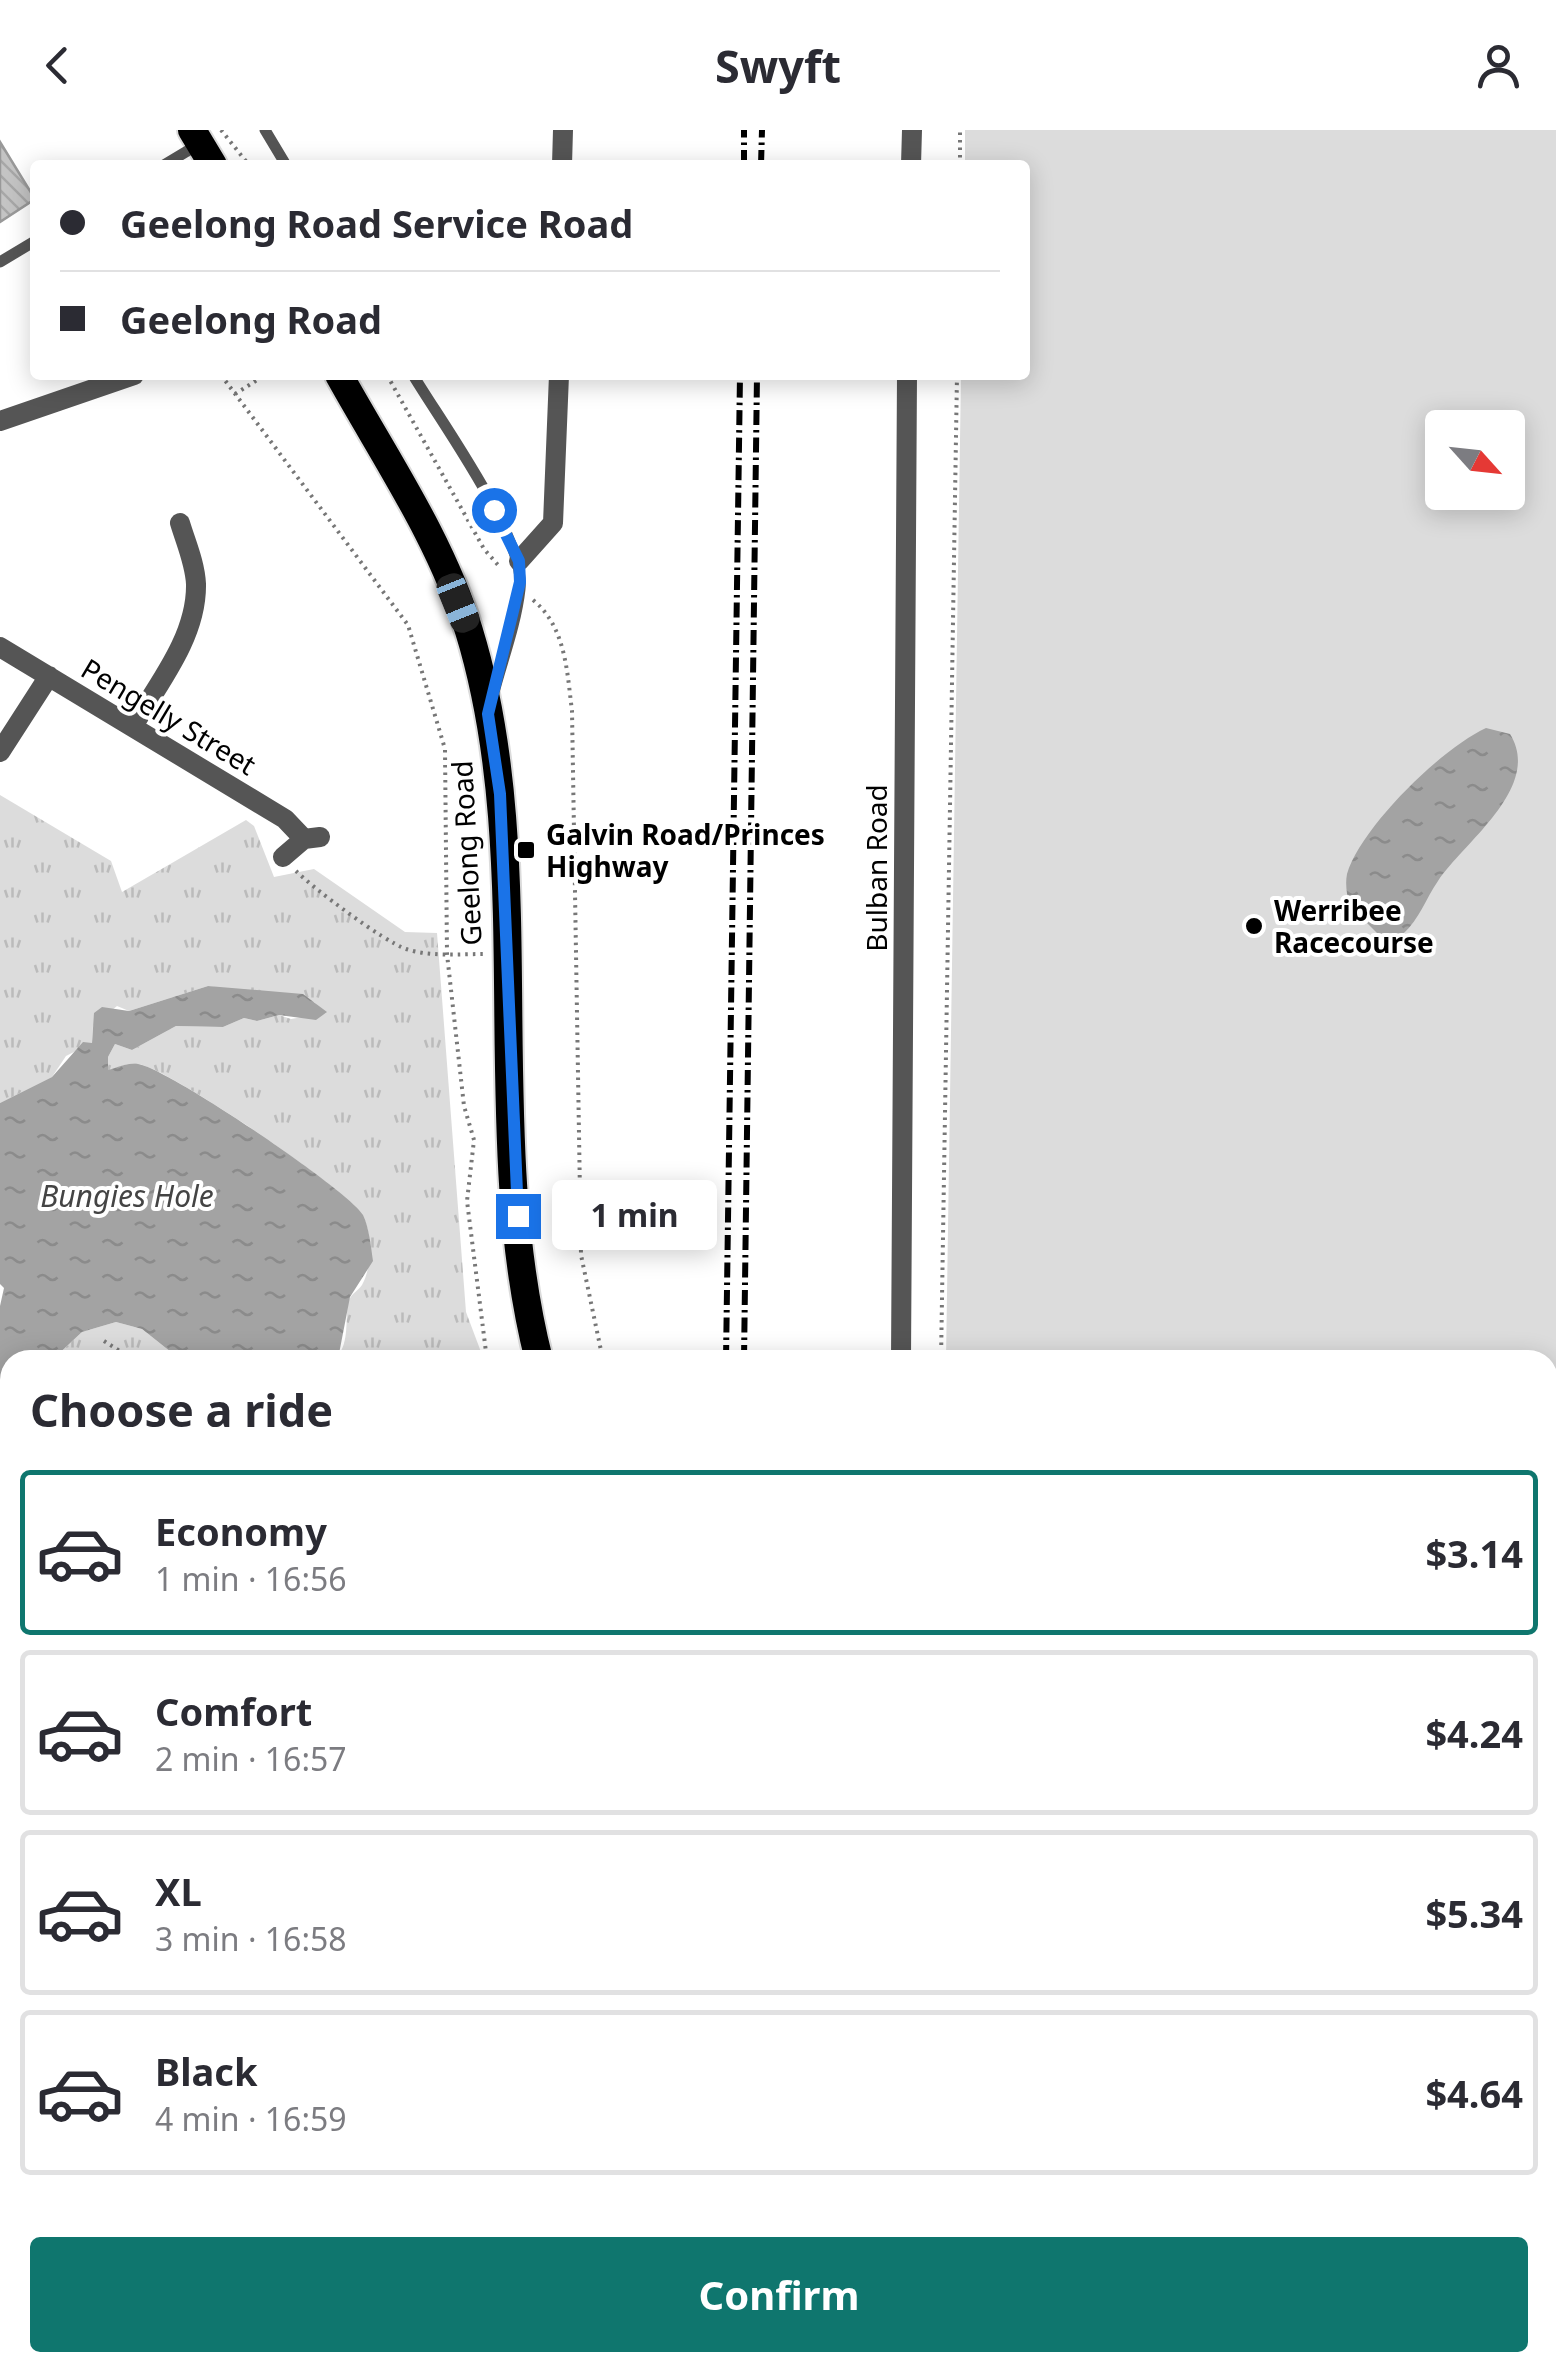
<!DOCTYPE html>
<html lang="en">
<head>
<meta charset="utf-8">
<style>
  :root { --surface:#fff; --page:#f7f7f7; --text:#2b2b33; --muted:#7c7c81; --line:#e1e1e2; --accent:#0f766e }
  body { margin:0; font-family:"Noto Sans",sans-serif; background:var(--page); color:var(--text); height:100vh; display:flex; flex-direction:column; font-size:38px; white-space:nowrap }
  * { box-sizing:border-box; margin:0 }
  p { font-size:32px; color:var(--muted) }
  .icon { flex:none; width:55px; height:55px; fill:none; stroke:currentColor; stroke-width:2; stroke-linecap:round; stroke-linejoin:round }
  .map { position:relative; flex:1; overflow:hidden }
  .drawer { position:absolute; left:0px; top:1220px; width:1558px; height:1022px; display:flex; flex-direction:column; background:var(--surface); border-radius:30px 30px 0 0; box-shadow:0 5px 25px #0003 }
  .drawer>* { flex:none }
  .top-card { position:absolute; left:30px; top:30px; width:1000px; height:220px; border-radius:10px; box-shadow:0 5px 25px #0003; display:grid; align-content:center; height:220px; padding:0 30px; background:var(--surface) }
  .needle { width:65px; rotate:117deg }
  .controls { position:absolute; left:1425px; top:280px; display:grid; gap:20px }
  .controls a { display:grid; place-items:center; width:100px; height:100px; border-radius:10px; background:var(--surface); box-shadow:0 5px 25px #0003; font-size:50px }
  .end { position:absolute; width:45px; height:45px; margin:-22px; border:12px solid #1a73e8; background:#fff; box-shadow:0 0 0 5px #fff }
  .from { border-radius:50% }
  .bubble { position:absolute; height:70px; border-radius:10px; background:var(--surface); box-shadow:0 5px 25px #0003; font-size:32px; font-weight:700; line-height:70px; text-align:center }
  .car { position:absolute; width:30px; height:60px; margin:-30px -15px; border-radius:12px; box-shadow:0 0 8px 2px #0007; background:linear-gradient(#222 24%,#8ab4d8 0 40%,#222 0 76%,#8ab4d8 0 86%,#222 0) }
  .top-card b { display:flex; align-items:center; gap:35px; height:95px; font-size:38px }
  .top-card b+b { border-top:2px solid var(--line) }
  .top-card i { width:25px; height:25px; background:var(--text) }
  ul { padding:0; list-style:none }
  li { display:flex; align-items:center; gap:30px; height:165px; margin:0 20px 15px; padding:0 10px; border:5px solid var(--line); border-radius:10px }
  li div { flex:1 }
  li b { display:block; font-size:38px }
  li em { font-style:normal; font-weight:700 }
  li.on { border-color:var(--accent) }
  li>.icon { width:90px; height:90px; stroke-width:1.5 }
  h2 { padding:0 30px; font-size:45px; line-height:120px }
  .action { display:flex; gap:20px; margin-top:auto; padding:20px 30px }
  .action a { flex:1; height:115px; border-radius:10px; background:var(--accent); color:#fff; font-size:40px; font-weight:700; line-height:115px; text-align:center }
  header { display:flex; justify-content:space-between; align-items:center; height:130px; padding:0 30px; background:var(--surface); font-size:45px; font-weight:700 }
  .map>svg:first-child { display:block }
</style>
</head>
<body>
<header><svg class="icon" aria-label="back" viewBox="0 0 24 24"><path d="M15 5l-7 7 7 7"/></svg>Swyft<svg class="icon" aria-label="person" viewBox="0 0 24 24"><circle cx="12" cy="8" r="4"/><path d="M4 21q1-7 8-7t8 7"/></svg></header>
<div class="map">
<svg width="1556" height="2242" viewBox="0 0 1556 2242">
  <defs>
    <pattern id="grass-tufts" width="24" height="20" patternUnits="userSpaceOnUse" patternTransform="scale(2.5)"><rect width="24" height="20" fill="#dcdcdc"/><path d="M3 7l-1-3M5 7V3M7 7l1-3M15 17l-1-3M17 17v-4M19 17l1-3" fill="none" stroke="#bbb"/></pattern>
    <pattern id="water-ripples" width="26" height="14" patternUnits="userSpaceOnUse" patternTransform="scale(2.5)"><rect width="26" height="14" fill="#a3a3a3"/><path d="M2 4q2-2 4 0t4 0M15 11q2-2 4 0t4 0" fill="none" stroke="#8b8b8b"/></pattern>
    <pattern id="building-back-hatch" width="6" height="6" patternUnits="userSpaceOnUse" patternTransform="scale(2.5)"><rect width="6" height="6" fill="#c4c4c4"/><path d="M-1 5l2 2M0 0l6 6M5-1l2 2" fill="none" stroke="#a7a7a7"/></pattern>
  </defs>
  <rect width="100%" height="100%" fill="#fff"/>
  <path fill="url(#grass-tufts)" d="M0 665 111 731 122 762 246 690 254 696 274 747 314 739 405 802 437 803 466 1182 484 1230H334C350 1216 345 1192 348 1173 350 1164 357 1162 362 1155 372 1137 372 1107 364 1088 353 1063 167 937 138 934 128 932 118 938 108 941V927L115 914 132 920 176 896 223 897 244 888 257 891 279 885 291 889 326 883 314 872 208 856 129 881 117 876 93 896 92 913 66 926 52 947 0 973Z
    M116 1192 142 1199 181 1230H52L82 1202Z
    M10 1372V1459L0 1469V1390Z
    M374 2233H438V2242H374Z
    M479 2233H611V2242H480Z"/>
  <path fill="#dcdcdc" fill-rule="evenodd" d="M965 0H1556V1564L1548 1569V1230H946L961 245H1025V35H965ZM1442 298H1508V362H1442Z
    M10 1538V1613L0 1605V1551Z
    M10 2003V2232H268L269 2242H0V2007Z
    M1248 2233H1341L1342 2242H1250Z"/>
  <path fill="url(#water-ripples)" d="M1486 598 1510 604C1543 657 1464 712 1438 751 1425 770 1420 788 1403 804H1378L1349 775C1347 765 1345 754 1347 744 1361 697 1442 618 1486 598Z
    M208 856 303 864 327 882 316 890 279 885 257 891 244 888 223 897 176 896 132 920 115 914 108 927V940C117 938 129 932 138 934 166 937 350 1061 363 1085 369 1097 371 1117 373 1131L350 1167 338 1229 181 1230 142 1199 116 1192 82 1202 52 1230H10V1372L0 1390V1176L4 1158 0 1154V973L52 947 83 912 92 913 94 883 102 877 129 881Z
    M438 2233H479L480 2242H438Z"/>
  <path fill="url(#building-back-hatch)" stroke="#999" stroke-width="2.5" d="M0 12 35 69 0 92Z
    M10 1469V1527L0 1539V1482Z
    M279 2232H333L334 2242H281Z
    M907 2232H992L993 2242H891L890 2235Z
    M1051 2232H1072V2236L1052 2242Z
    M1101 2232 1103 2242H1057V2238Z
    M1104 2232H1141L1142 2242H1106Z
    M1366 2232H1395L1396 2242H1367Z
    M1434 2232 1436 2242H1399L1398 2237Z
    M1451 2232H1540L1541 2242H1452Z
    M1036.5 2238a5.5 5.5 0 1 1 11 0a5.5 5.5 0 1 1-11 0Z"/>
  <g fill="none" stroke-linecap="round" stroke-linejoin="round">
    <defs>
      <path id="primary" d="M1548 1666 1556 1661
        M784 2232 785 2242
        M814 2232 815 2242"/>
      <path id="trunk" d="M192 0 213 35
        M339 245C385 328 441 409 469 501 540 732 479 995 539 1230
        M638 2242V2232"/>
    </defs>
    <use href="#primary" stroke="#dbdbdb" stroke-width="30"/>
    <use href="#trunk" stroke="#dbdbdb" stroke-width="32"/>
    <path stroke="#777" stroke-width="4" stroke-dasharray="2.5 5" stroke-linecap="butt" d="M221 0 249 35
      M960 35V0
      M221 245 408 495 445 619 447 824 464 976 474 1010 467 1071 487 1230
      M387 245 484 419 498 435
      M235 264 265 245
      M533 470C566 497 567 542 572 581L581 1125 603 1230
      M296 741C313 758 383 811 406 819 430 827 460 824 485 824
      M104 1211 126 1225V1230
      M941 1230 957 245
      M0 1471 10 1459
      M1548 1573 1556 1568
      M0 1748 10 1761
      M0 1818 10 1813
      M596 2232V2242
      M383 2242 384 2232
      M676 2242V2232"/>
    <path stroke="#555" stroke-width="11" d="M265 0 286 35
      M164 35 199 14
      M0 132 35 111
      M413 245C441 292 526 408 520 459 516 495 502 531 493 566
      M0 1868 10 1840
      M0 1947 10 1941
      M351 2242V2232"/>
    <path stroke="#555" stroke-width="20" d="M562 35 563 0
      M0 291 134 245
      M519 431 553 393 559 245
      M0 517 285 689 304 709
      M133 596C159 553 197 506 196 454 195 433 186 413 180 393
      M0 622 49 546
      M283 727 304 709 320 707
      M1548 1735 1556 1730
      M1548 1800 1556 1858
      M1177 2232 1178 2242
      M1215 2232 1217 2242"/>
    <path stroke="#555" stroke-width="20" d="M911 35 912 0
      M901 1230 907 245
      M1548 2042 1556 2041"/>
    <use href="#primary" stroke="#000" stroke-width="25"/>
    <use href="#trunk" stroke="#000" stroke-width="28"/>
    <path stroke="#000" stroke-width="6" stroke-dasharray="15 5 2.5 5" stroke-linecap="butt" d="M744 35V0
      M761 35 762 0
      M726 1230 740 245
      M744 1230 757 245
      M711 2242V2232
      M730 2242V2232"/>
  </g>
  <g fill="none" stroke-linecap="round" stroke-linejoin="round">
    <path stroke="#1a73e8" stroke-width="12" d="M494 380 519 431 520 452 488 584 500 664 518 1086"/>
  </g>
  <g fill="#000" stroke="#fff" stroke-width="4">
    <rect x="516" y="710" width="20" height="20" rx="5"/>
    <circle cx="1254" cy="796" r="10"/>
  </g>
  <g text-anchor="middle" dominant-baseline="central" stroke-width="8" stroke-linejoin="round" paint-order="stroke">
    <g font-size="28" fill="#000" stroke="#fff">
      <text transform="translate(169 586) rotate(31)">Pengelly Street</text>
      <text transform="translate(466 723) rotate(-93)">Geelong Road</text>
      <text transform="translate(876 738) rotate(-90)">Bulban Road</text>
    </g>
    <g font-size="28" font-weight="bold" fill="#000" stroke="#fff" text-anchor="start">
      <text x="546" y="704">Galvin Road/Princes<tspan x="546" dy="32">Highway</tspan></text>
      <text x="1274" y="780">Werribee<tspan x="1274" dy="32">Racecourse</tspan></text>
    </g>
    <g font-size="30" font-style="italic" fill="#444" stroke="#fff">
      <text x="127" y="1065">Bungies Hole</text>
    </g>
  </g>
</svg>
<div class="controls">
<a><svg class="needle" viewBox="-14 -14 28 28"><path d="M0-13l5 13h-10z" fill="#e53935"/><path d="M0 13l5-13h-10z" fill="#7c7c81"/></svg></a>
</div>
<i class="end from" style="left:494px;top:380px"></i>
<i class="end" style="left:518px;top:1086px"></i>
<div class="bubble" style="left:552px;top:1050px;width:165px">1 min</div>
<i class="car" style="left:458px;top:473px;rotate:158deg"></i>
<div class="top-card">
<b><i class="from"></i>Geelong Road Service Road</b>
<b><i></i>Geelong Road</b>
</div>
<section class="drawer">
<h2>Choose a ride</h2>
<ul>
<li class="on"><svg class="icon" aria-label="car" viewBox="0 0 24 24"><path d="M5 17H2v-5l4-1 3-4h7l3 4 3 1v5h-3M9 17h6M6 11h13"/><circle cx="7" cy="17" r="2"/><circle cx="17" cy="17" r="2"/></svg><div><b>Economy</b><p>1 min · 16:56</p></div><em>$3.14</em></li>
<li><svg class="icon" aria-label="car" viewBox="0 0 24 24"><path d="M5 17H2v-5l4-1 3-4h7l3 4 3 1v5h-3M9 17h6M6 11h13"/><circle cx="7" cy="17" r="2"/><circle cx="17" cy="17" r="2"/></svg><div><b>Comfort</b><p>2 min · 16:57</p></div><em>$4.24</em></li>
<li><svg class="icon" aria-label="car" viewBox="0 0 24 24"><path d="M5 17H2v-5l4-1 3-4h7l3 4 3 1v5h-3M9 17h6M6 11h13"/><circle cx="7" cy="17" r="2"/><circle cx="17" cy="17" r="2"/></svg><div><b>XL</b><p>3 min · 16:58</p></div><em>$5.34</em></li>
<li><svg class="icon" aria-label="car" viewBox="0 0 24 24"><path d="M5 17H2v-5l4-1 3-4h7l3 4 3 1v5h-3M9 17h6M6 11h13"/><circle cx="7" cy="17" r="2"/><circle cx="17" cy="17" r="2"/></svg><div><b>Black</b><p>4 min · 16:59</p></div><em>$4.64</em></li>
</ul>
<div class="action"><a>Confirm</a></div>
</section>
</div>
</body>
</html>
